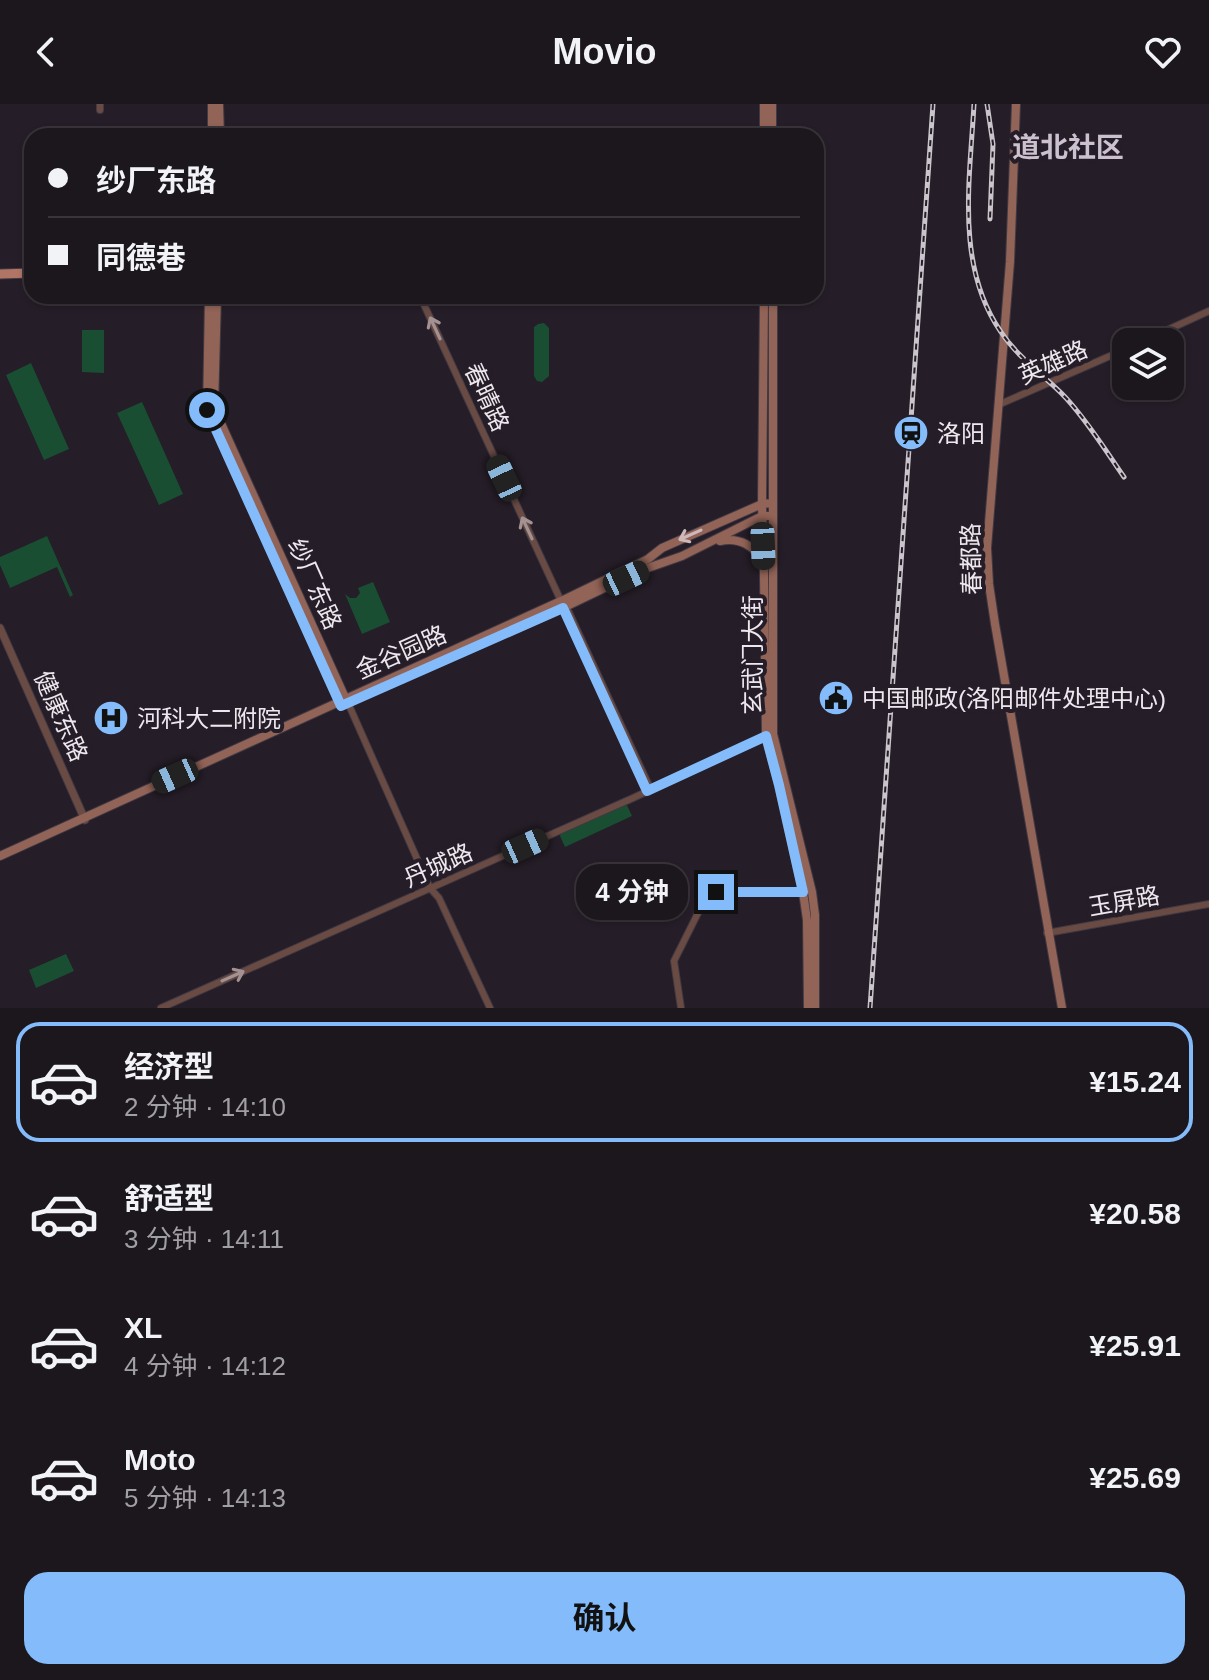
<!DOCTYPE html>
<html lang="zh">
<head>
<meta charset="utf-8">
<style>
  :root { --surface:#1c161d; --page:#29232a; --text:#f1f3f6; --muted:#a09fa4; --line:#3a353b; --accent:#84bcfb }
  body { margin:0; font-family:Helvetica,"Noto Sans SC",sans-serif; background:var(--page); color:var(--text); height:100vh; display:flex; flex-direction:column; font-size:30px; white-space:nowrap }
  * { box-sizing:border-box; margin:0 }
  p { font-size:26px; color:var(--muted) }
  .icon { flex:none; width:44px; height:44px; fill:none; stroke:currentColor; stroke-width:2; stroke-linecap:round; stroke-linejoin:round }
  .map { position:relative; height:904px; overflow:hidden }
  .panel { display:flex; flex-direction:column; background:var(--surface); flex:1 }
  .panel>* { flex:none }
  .top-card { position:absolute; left:24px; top:24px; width:800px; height:176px; border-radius:24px; box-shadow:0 2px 6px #0004,0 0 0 2px var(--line); display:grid; align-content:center; height:176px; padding:0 24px; background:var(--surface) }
  .fabs { position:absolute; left:1112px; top:224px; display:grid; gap:16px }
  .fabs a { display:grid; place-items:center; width:72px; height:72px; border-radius:16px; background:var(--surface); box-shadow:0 2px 6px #0004,0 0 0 2px var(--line); font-size:40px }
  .end { position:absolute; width:36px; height:36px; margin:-18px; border:10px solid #84bcfb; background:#111; box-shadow:0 0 0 4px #111 }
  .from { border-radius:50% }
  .bubble { position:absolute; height:56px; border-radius:24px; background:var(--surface); box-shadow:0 2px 6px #0004,0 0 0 2px var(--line); font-size:26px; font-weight:700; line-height:56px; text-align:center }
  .car { position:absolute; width:24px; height:48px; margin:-24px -12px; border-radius:10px; box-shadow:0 0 6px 2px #0007; background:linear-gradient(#222 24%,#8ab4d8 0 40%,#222 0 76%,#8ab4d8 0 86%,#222 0) }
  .top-card b { display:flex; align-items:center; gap:28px; height:76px; font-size:30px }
  .top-card b+b { border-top:2px solid var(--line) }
  .top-card i { width:20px; height:20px; background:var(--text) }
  ul { padding:14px 0 0; list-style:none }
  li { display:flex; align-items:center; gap:24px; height:120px; margin:0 16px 12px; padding:0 8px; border:4px solid transparent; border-radius:24px }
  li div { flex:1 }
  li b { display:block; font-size:30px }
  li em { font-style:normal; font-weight:700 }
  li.on { border-color:var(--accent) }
  li>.icon { width:72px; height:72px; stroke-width:1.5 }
  .action { display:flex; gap:16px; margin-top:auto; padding:16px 24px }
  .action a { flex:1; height:92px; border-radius:24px; background:var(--accent); color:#111; font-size:32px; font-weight:700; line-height:92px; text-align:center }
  header { display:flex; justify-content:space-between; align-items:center; height:104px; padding:0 24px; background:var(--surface); font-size:36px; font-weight:700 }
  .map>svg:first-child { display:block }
</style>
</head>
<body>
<header><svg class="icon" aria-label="back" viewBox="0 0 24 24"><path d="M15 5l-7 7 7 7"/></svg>Movio<svg class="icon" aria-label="heart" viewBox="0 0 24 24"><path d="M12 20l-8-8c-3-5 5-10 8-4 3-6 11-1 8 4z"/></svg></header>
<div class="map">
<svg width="1209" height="904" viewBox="0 0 1209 904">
  <rect width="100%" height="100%" fill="#251d27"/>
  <path fill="#194e32" d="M544 219 549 224V272L542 278 537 277 534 272V223L538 220Z
    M82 226H104V269L82 268Z
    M31 259 69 345 44 356 6 271Z
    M142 298 183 390 159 401 117 309Z
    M47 432 73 491 70 493 57 463 10 484 0 461V453Z
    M373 478 390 518 362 530 345 490 350 494H356L360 489 358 484Z
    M626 699 632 712 565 743 560 732 561 729Z
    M66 850 74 867 36 884 29 866Z"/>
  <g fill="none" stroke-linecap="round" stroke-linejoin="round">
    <defs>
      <path id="minor" d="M100 6V0
        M420 192 561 497 647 687
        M1141 238 1209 207
        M998 301 1126 245
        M565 500 651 686
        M348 599 430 784 439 794 490 904
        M1047 829 1209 800
        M161 904 633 694 769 631
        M681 904 674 857 703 799 710 790 716 788H803"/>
      <path id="tertiary" d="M0 524 85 716"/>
      <path id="secondary" d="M219 0 220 32
        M764 0V32
        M1016 0 1010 158 987 444 989 480 995 520 1062 904
        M212 32V0
        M772 32V0
        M209 192 207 306 341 602
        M217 192 214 304 347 598
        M764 192 762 400 764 471 766 632 779 681 803 788 807 816 808 904
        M773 192V630L812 788 815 811V904
        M720 437C738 433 757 441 762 461
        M402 575 563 504 642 466 682 452 762 412H772
        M0 752 561 497 648 455 662 444 762 400 772 399"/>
      <path id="primary" d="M0 170 32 169"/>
    </defs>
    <use href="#minor" stroke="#413943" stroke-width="8"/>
    <use href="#tertiary" stroke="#413943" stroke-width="9"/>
    <use href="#secondary" stroke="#413943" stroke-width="10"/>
    <use href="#primary" stroke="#413943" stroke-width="11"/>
    <use href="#minor" stroke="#694b44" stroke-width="6"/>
    <use href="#tertiary" stroke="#694b44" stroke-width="7"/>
    <use href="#secondary" stroke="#926357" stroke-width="8"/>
    <use href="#primary" stroke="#b17565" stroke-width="9"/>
    <defs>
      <path id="rail" d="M974 0C970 75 955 162 1001 228 1018 254 1045 272 1066 294 1088 318 1106 347 1124 373
        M987 0 993 40 990 115
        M870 904 933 0"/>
    </defs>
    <use href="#rail" stroke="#cac4cc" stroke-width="5"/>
    <use href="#rail" stroke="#251d27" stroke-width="2" stroke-dasharray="6" stroke-linecap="butt"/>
  </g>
  <defs><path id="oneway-shaft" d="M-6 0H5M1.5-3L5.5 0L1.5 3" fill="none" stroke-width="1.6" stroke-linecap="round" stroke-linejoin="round" transform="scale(2)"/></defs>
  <g stroke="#a49191">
    <use href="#oneway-shaft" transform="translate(435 224) rotate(-115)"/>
    <use href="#oneway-shaft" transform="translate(527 424) rotate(-115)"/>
    <use href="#oneway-shaft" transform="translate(233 872) rotate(-24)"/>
  </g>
  <use stroke="#cdb9ba" href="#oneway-shaft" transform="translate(690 431) rotate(156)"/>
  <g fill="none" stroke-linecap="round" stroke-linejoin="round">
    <path stroke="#84bcfb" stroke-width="10" d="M207 306 341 602 563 504 647 687 766 632 779 681 803 788H716"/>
  </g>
  <defs>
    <symbol id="station-disc" viewBox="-11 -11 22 22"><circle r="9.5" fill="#84bcfb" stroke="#251d27"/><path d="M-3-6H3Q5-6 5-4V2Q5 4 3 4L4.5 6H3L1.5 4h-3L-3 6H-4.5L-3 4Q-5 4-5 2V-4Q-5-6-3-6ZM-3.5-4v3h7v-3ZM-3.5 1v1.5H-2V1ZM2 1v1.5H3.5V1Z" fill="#111"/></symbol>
    <symbol id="civic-disc" viewBox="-11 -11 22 22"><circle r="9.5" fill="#84bcfb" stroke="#251d27"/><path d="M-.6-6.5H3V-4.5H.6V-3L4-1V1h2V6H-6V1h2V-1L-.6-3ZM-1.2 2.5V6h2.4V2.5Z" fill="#111"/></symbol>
    <symbol id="hospital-disc" viewBox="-11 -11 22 22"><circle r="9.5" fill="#84bcfb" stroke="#251d27"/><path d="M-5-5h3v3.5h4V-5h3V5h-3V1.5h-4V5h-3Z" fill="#111"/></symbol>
  </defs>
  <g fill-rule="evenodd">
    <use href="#station-disc" x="891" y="309" width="40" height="40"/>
    <use href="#civic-disc" x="816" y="574" width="40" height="40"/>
    <use href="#hospital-disc" x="91" y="594" width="40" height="40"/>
  </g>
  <g text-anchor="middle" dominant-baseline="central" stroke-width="8" stroke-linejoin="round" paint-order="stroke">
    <g font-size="24" fill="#ede7ef" stroke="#251d27">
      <text transform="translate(1053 258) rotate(-24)">英雄路</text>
      <text transform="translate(487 293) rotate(65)">春晴路</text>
      <text transform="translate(971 455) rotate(-91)">春都路</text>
      <text transform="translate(315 480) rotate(66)">纱厂东路</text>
      <text transform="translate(401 548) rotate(-24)">金谷园路</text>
      <text transform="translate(752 551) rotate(-90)">玄武门大街</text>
      <text transform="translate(61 612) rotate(66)">健康东路</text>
      <text transform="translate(438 761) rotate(-24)">丹城路</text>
      <text transform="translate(1124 797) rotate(-10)">玉屏路</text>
    </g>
    <g font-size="24" fill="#ede7ef" stroke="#251d27" text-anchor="start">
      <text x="937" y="329">洛阳</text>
      <text x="862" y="594">中国邮政(洛阳邮件处理中心)</text>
      <text x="137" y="614">河科大二附院</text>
    </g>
    <g font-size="28" font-weight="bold" fill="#cbc1cf" stroke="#251d27">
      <text x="1068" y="43">道北社区</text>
    </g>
  </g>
</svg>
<div class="fabs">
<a><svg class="icon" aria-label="layers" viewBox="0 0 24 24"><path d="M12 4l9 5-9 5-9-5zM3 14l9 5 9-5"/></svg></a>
</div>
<i class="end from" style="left:207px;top:306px"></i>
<i class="end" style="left:716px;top:788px"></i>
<div class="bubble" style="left:576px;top:760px;width:112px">4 分钟</div>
<i class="car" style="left:504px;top:374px;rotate:335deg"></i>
<i class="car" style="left:763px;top:442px;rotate:178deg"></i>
<i class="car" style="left:626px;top:474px;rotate:65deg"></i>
<i class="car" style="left:175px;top:672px;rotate:246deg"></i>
<i class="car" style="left:525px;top:742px;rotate:66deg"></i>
<div class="top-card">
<b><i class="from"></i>纱厂东路</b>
<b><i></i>同德巷</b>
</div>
</div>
<section class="panel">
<ul>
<li class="on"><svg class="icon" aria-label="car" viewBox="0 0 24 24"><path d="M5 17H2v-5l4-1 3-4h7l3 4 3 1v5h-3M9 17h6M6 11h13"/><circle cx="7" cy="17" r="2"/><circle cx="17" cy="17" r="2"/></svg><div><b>经济型</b><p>2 分钟 · 14:10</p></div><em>¥15.24</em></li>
<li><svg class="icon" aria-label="car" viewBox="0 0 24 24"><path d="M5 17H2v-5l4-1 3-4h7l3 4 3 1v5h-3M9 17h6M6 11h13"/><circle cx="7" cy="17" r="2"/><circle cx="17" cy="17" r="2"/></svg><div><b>舒适型</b><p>3 分钟 · 14:11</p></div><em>¥20.58</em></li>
<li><svg class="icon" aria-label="car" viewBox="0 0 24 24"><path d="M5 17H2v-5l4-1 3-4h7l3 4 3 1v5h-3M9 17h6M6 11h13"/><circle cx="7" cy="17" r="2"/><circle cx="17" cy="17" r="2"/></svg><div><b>XL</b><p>4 分钟 · 14:12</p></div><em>¥25.91</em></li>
<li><svg class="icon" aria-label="car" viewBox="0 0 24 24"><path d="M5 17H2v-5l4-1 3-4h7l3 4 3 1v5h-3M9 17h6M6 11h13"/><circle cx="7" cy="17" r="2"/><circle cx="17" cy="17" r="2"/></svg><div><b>Moto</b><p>5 分钟 · 14:13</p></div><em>¥25.69</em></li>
</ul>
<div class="action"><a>确认</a></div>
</section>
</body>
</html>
